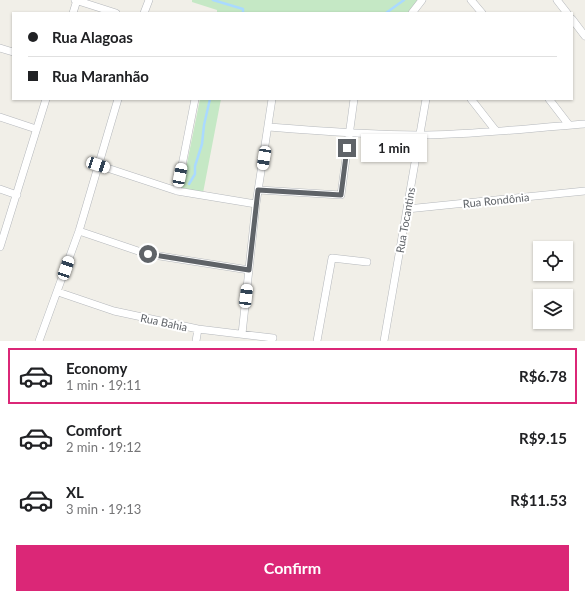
<!DOCTYPE html>
<html lang="en">
<head>
<meta charset="utf-8">
<style>
  :root { --surface:#fff; --page:#f2f2f2; --text:#202124; --muted:#757577; --line:#e0e0e0; --accent:#db2777 }
  body { margin:0; font-family:Lato,sans-serif; background:var(--page); color:var(--text); height:100vh; display:flex; flex-direction:column; font-size:15px; white-space:nowrap }
  * { box-sizing:border-box; margin:0 }
  p { font-size:13px; color:var(--muted) }
  .icon { flex:none; width:22px; height:22px; fill:none; stroke:currentColor; stroke-width:2; stroke-linecap:round; stroke-linejoin:round }
  .map { position:relative; height:341px; overflow:hidden }
  .sheet { display:flex; flex-direction:column; background:var(--surface); flex:1 }
  .sheet>* { flex:none }
  .hud { position:absolute; left:12px; top:12px; width:561px; height:88px; border-radius:0px; box-shadow:0 1px 3px #0004; display:grid; align-content:center; height:88px; padding:0 16px; background:var(--surface) }
  .fabs { position:absolute; left:533px; top:241px; display:grid; gap:8px }
  .fabs a { display:grid; place-items:center; width:40px; height:40px; border-radius:0px; background:var(--surface); box-shadow:0 1px 3px #0004; font-size:20px }
  .end { position:absolute; width:18px; height:18px; margin:-9px; border:5px solid #5f6368; background:#fff; box-shadow:0 0 0 2px #fff }
  .from { border-radius:50% }
  .bubble { position:absolute; height:28px; border-radius:0px; background:var(--surface); box-shadow:0 1px 3px #0004; font-size:13px; font-weight:700; line-height:28px; text-align:center }
  .car { position:absolute; width:12px; height:24px; margin:-12px -6px; border-radius:5px; box-shadow:0 0 3px 1px #0007; background:linear-gradient(#fff 24%,#345 0 40%,#fff 0 76%,#345 0 86%,#fff 0) }
  .hud b { display:flex; align-items:center; gap:14px; height:38px; font-size:15px }
  .hud b+b { border-top:1px solid var(--line) }
  .hud i { width:10px; height:10px; background:var(--text) }
  ul { padding:7px 0 0; list-style:none }
  li { display:flex; align-items:center; gap:12px; height:56px; margin:0 8px 6px; padding:0 8px; border:2px solid transparent; border-radius:0px }
  li div { flex:1 }
  li b { display:block; font-size:15px }
  li em { font-style:normal; font-weight:700 }
  li.active { border-color:var(--accent) }
  li>.icon { width:36px; height:36px; stroke-width:1.5 }
  .action { display:flex; gap:8px; margin-top:auto; padding:8px 16px }
  .action a { flex:1; height:46px; border-radius:0px; background:var(--accent); color:#fff; font-size:16px; font-weight:700; line-height:46px; text-align:center }
  .map>svg:first-child { display:block }
</style>
</head>
<body>
<div class="map">
<svg width="585" height="341" viewBox="0 0 585 341">
  <rect width="100%" height="100%" fill="#f1efe8"/>
  <path fill="#c5e8c5" d="M192 0H418L408 13H217V10L192 2Z
    M200 99H221L203 193 182 188Z"/>
  <g fill="none" stroke-linecap="round" stroke-linejoin="round">
    <path stroke="#aadaff" stroke-width="2.5" d="M213 0 243 9V13
      M386 13 404 0
      M189 184 195 174V166L202 144 204 125 210 99"/>
    <defs>
      <path id="minor" d="M75 0 116 13
        M471 0 482 13
        M557 0 567 13
        M73 13 77 0
        M144 13 149 0
        M412 13 422 0
        M572 19 585 36
        M0 48 13 52
        M471 99 496 131
        M549 99 569 125
        M0 117 36 129
        M269 127C318 131 368 135 418 135 473 135 529 128 585 124
        M98 165 177 191 256 204
        M0 189 17 195
        M259 190 341 195 354 99
        M177 191 195 99
        M407 209 585 191
        M79 231 147 254 249 270
        M0 247 46 99
        M58 292 114 311 198 329 273 338
        M242 334 256 204 272 99
        M39 341 79 231 118 99
        M196 341 198 329
        M317 341 332 258 367 262
        M384 341 426 99"/>
    </defs>
    <use href="#minor" stroke="#b5b8bc" stroke-width="8"/>
    <use href="#minor" stroke="#fff" stroke-width="7"/>
  </g>
  <g fill="none" stroke-linecap="round" stroke-linejoin="round">
    <path stroke="#5f6368" stroke-width="5" d="M148 254 249 270 258 190 341 195 347 148"/>
  </g>
  <g text-anchor="middle" dominant-baseline="central" stroke-width="4" stroke-linejoin="round" paint-order="stroke">
    <g font-size="11" fill="#5f6368" stroke="#fff">
      <text transform="translate(496 200) rotate(-6)">Rua Rondônia</text>
      <text transform="translate(405 220) rotate(-80)">Rua Tocantins</text>
      <text transform="translate(164 322) rotate(12)">Rua Bahia</text>
    </g>
  </g>
</svg>
<div class="fabs">
<a><svg class="icon" aria-label="locate" viewBox="0 0 24 24"><circle cx="12" cy="12" r="6"/><path d="M12 2v4M12 18v4M2 12h4M18 12h4"/></svg></a>
<a><svg class="icon" aria-label="layers" viewBox="0 0 24 24"><path d="M12 4l9 5-9 5-9-5zM3 14l9 5 9-5"/></svg></a>
</div>
<i class="end from" style="left:148px;top:254px"></i>
<i class="end" style="left:347px;top:148px"></i>
<div class="bubble" style="left:361px;top:134px;width:66px">1 min</div>
<i class="car" style="left:264px;top:158px;rotate:189deg"></i>
<i class="car" style="left:98px;top:165px;rotate:108deg"></i>
<i class="car" style="left:180px;top:175px;rotate:11deg"></i>
<i class="car" style="left:66px;top:268px;rotate:19deg"></i>
<i class="car" style="left:246px;top:296px;rotate:7deg"></i>
<div class="hud">
<b><i class="from"></i>Rua Alagoas</b>
<b><i></i>Rua Maranhão</b>
</div>
</div>
<section class="sheet">
<ul>
<li class="active"><svg class="icon" aria-label="car" viewBox="0 0 24 24"><path d="M5 17H2v-5l4-1 3-4h7l3 4 3 1v5h-3M9 17h6M6 11h13"/><circle cx="7" cy="17" r="2"/><circle cx="17" cy="17" r="2"/></svg><div><b>Economy</b><p>1 min · 19:11</p></div><em>R$6.78</em></li>
<li><svg class="icon" aria-label="car" viewBox="0 0 24 24"><path d="M5 17H2v-5l4-1 3-4h7l3 4 3 1v5h-3M9 17h6M6 11h13"/><circle cx="7" cy="17" r="2"/><circle cx="17" cy="17" r="2"/></svg><div><b>Comfort</b><p>2 min · 19:12</p></div><em>R$9.15</em></li>
<li><svg class="icon" aria-label="car" viewBox="0 0 24 24"><path d="M5 17H2v-5l4-1 3-4h7l3 4 3 1v5h-3M9 17h6M6 11h13"/><circle cx="7" cy="17" r="2"/><circle cx="17" cy="17" r="2"/></svg><div><b>XL</b><p>3 min · 19:13</p></div><em>R$11.53</em></li>
</ul>
<div class="action"><a>Confirm</a></div>
</section>
</body>
</html>
